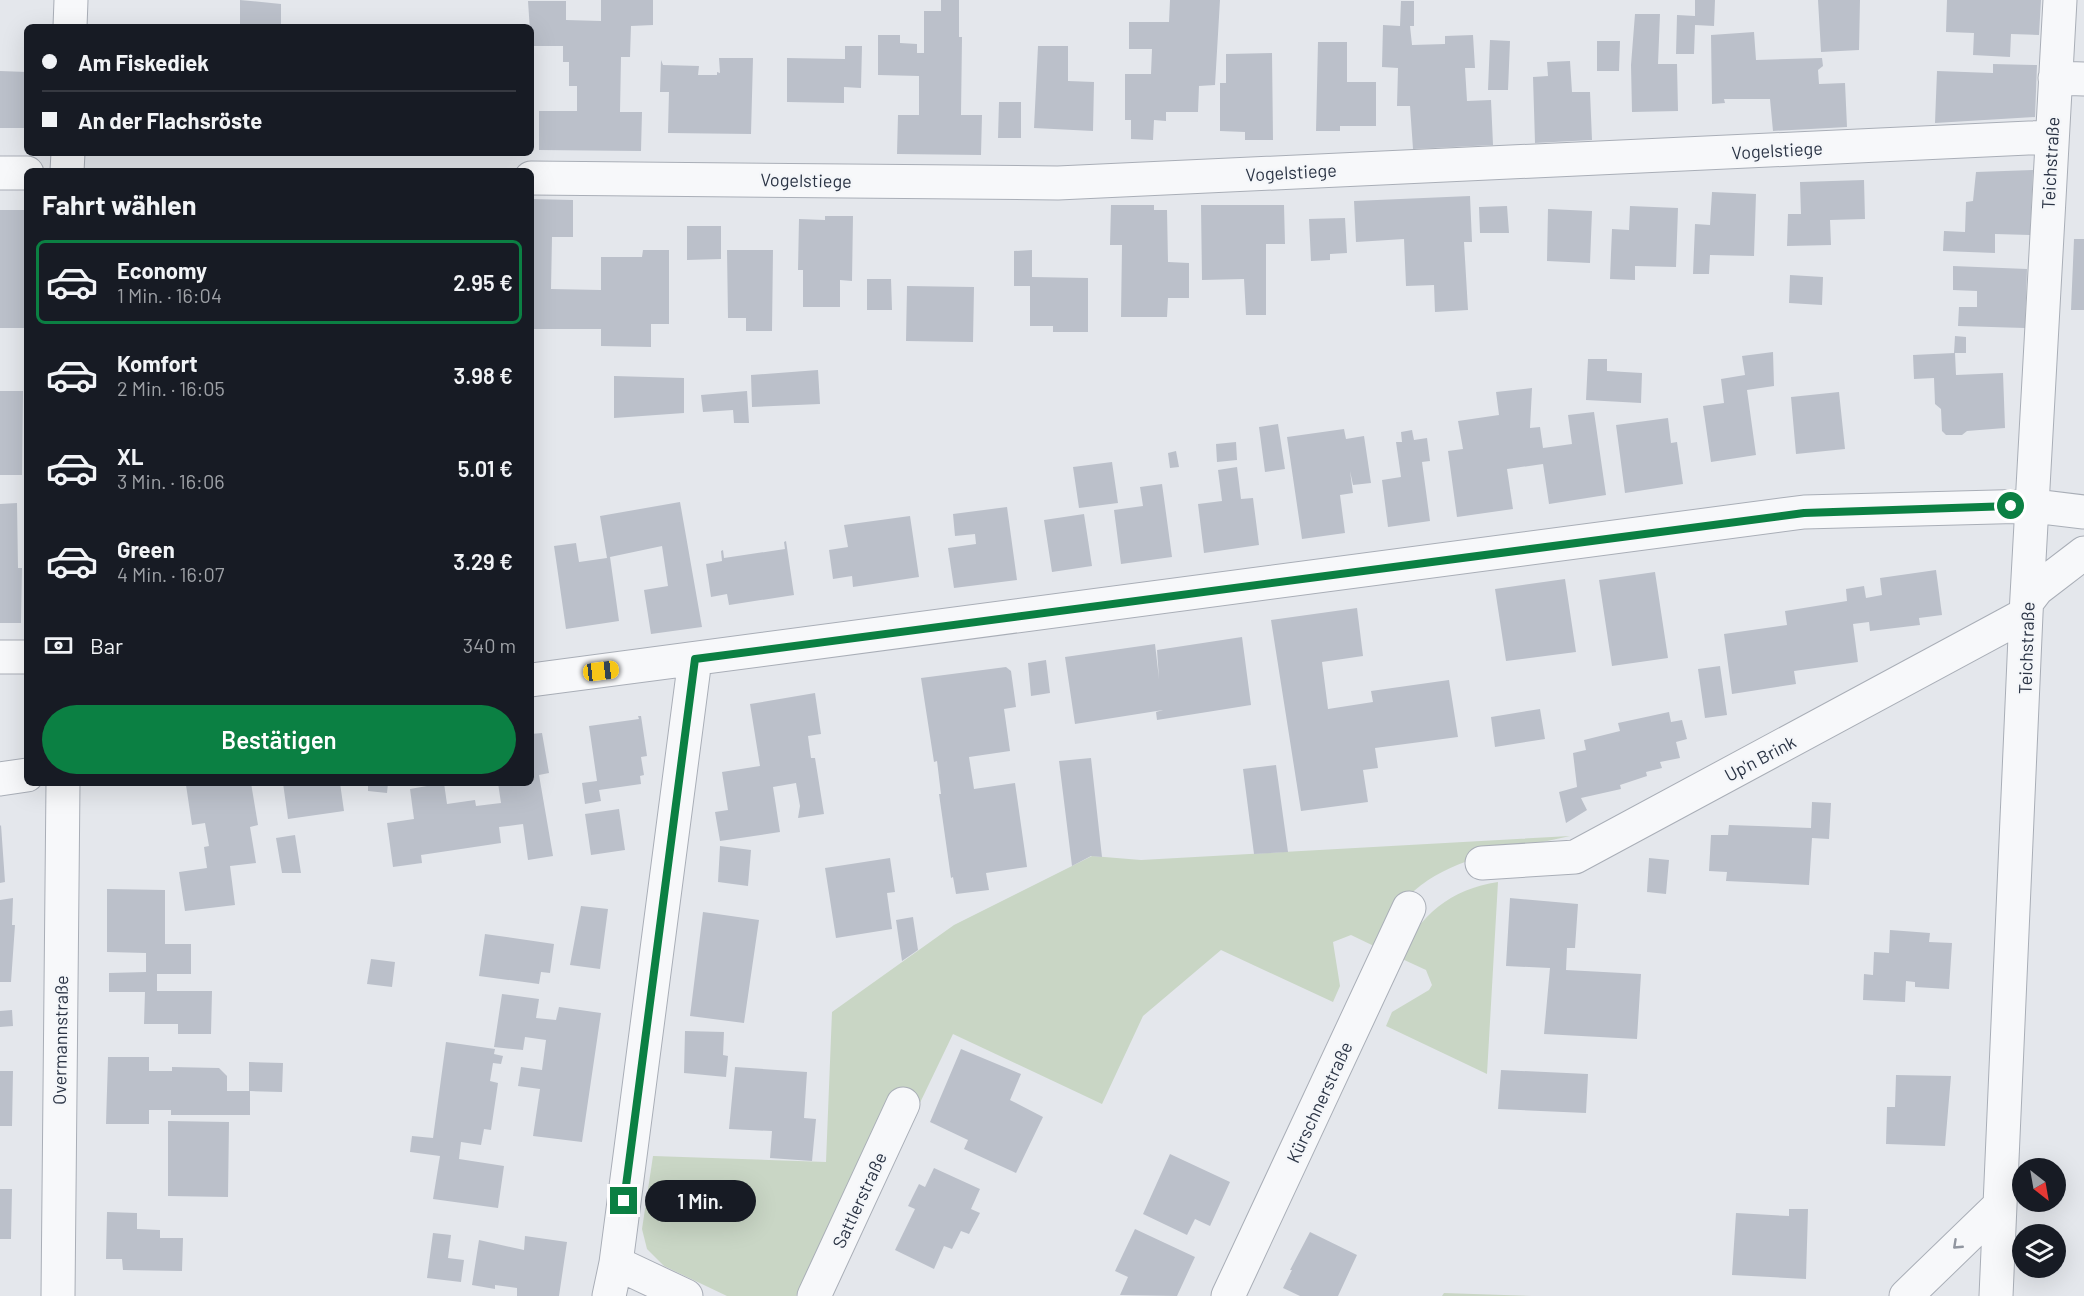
<!DOCTYPE html>
<html lang="de">
<head>
<meta charset="utf-8">
<style>
  :root { --surface:#171b24; --page:#20242c; --text:#f1f3f6; --muted:#9ea1a6; --line:#363941; --accent:#0b8043 }
  body { margin:0; font-family:Barlow,sans-serif; background:var(--page); color:var(--text); height:100vh; display:flex; flex-direction:column; font-size:22px; white-space:nowrap }
  * { box-sizing:border-box; margin:0 }
  p { font-size:20px; color:var(--muted) }
  .icon { flex:none; width:33px; height:33px; fill:none; stroke:currentColor; stroke-width:2; stroke-linecap:round; stroke-linejoin:round }
  .map { position:relative; flex:1; overflow:hidden }
  .details { position:absolute; left:24px; top:168px; width:510px; height:618px; display:flex; flex-direction:column; background:var(--surface); border-radius:9px; box-shadow:0 6px 24px #0002 }
  .details>* { flex:none }
  .hud { position:absolute; left:24px; top:24px; width:510px; height:132px; border-radius:9px; box-shadow:0 6px 24px #0002; display:grid; align-content:center; height:132px; padding:0 18px; background:var(--surface) }
  .needle { width:39px; rotate:149deg }
  .buttons { position:absolute; left:2012px; top:1158px; display:grid; gap:12px }
  .buttons a { display:grid; place-items:center; width:54px; height:54px; border-radius:50%; background:var(--surface); box-shadow:0 6px 24px #0002; font-size:30px }
  .end { position:absolute; width:27px; height:27px; margin:-14px; border:8px solid #0b8043; background:#fff; box-shadow:0 0 0 3px #fff }
  .from { border-radius:50% }
  .bubble { position:absolute; height:42px; border-radius:21px; background:var(--surface); box-shadow:0 6px 24px #0002; font-size:20px; font-weight:600; line-height:42px; text-align:center }
  .car { position:absolute; width:18px; height:36px; margin:-18px -9px; border-radius:8px; box-shadow:0 0 4px 2px #0007; background:linear-gradient(#f5c518 24%,#345 0 40%,#f5c518 0 76%,#345 0 86%,#f5c518 0) }
  .hud b { display:flex; align-items:center; gap:21px; height:57px; font-size:22px }
  .hud b+b { border-top:2px solid var(--line) }
  .hud i { width:15px; height:15px; background:var(--text) }
  ul { padding:0; list-style:none }
  li { display:flex; align-items:center; gap:18px; height:84px; margin:0 12px 9px; padding:0 6px; border:3px solid transparent; border-radius:9px }
  li div { flex:1 }
  li b { display:block; font-size:22px }
  li em { font-style:normal; font-weight:600 }
  li.active { border-color:var(--accent) }
  li>.icon { width:54px; height:54px; stroke-width:1.5 }
  h2 { padding:0 18px; font-size:27px; line-height:72px }
  .pay { display:flex; align-items:center; gap:15px; height:66px; padding:0 18px; font-size:22px }
  .pay p { margin-inline-start:auto }
  .button { display:flex; gap:12px; margin-top:auto; padding:12px 18px }
  .button a { flex:1; height:69px; border-radius:36px; background:var(--accent); color:#fff; font-size:24px; font-weight:600; line-height:69px; text-align:center }
  .map>svg:first-child { display:block }
</style>
</head>
<body>
<div class="map">
<svg width="2084" height="1296" viewBox="0 0 2084 1296">
  <rect width="100%" height="100%" fill="#e4e7ec"/>
  <path fill="#c9d6c5" d="M1570 836C1512 850 1443 856 1402 903 1392 916 1384 933 1376 947L1351 935 1333 942 1340 986 1333 1002 1221 950 1143 1016 1102 1104 953 1034 917 1109 889 1097 796 1296H727L664 1266 647 1249 642 1229 653 1156 826 1162 832 1012 954 925 1092 856 1141 860Z
    M1498 882 1487 1074 1386 1026 1392 1012 1429 990 1432 985 1426 970 1400 958C1419 915 1451 889 1498 882Z
    M1444 1293 1532 1296H1442Z"/>
  <path fill="#bbc0ca" d="M240 0 281 4V27H240Z
    M601 0H653V25L631 26 630 57H621L620 112H642L641 151 539 150V111H577V86H569V62H563V46H531L528 1H566V20L601 21Z
    M941 0H959V37H962L961 115H982L981 155 897 154 898 115H919V76L878 75V35H900V43L917 44V53H924V11H941Z
    M1170 0H1220L1215 85 1199 86 1198 112H1166V121L1154 120 1153 140 1131 139V120H1125V74H1151L1152 49H1129V22H1169Z
    M1695 0H1715L1714 26 1695 25 1694 54H1676L1677 15 1695 16Z
    M1818 0H1860L1859 50 1821 52Z
    M1947 0H2041L2039 35 2011 34 2010 57 1973 55 1974 33 1946 32Z
    M1401 1H1414V26H1410L1412 45 1445 44V36L1473 35 1475 68H1465L1467 101 1491 100 1493 145 1413 149 1410 106H1397L1398 68 1382 67 1383 25 1400 26Z
    M1635 14H1660L1658 64H1677L1678 111 1632 112 1631 65Z
    M1754 32 1756 60 1822 58 1823 66 1818 70 1819 84 1845 83 1847 127 1773 131 1770 99H1724L1725 103 1712 104 1711 35Z
    M1490 40 1510 41 1508 90H1488Z
    M1597 41H1620L1619 71H1597Z
    M1318 42H1347V82H1376V126H1340V131H1316Z
    M845 46H862L861 88 844 87V103L787 102V58L845 59Z
    M1038 46H1068V81L1094 82 1093 131 1034 128Z
    M1272 53 1273 140H1245V132L1220 131V83H1226V54Z
    M719 58H753L751 134 668 133 669 92H660L661 60 663 65 699 66 698 75H717V72L720 73Z
    M1570 61 1572 92H1590L1592 140 1535 143 1533 77 1548 76 1547 62Z
    M1993 64 2037 65 2035 117 1935 123 1937 71 1993 73Z
    M0 71 27 72V128H0Z
    M999 102H1021V138H998Z
    M2033 170 2030 235 1995 234V253L1943 251 1944 231 1965 232 1966 202 1973 201 1976 172Z
    M1864 180 1865 219 1830 220 1831 245 1787 246 1788 214H1801L1800 182Z
    M1712 192 1756 194 1754 256 1710 255 1709 274H1693L1695 224 1710 225Z
    M1470 196 1472 242H1464L1468 310 1435 312 1434 285 1406 286 1404 239 1356 242 1354 201Z
    M531 199 573 200V237H552L551 289 601 290V257H642L643 250H669V324H651V347L601 346V329H531Z
    M1111 205H1154V210H1167L1168 262 1189 263V298H1168L1167 317H1121L1122 245H1110Z
    M1201 205H1284L1285 244H1266V315H1246L1244 279 1202 280Z
    M1507 206 1509 233H1480L1479 207Z
    M1630 206 1678 208 1676 267 1635 266V280L1610 279 1612 229 1629 230Z
    M1548 209 1592 211 1590 263 1547 261Z
    M0 210H27L25 328H0Z
    M825 216H853L852 281 840 280V307H803V270H798L799 219 825 220Z
    M1345 218 1347 253 1330 254V260L1311 261 1309 219Z
    M687 226H721V259L687 260Z
    M2074 239H2084V310H2071Z
    M727 250H773L772 331H746V318H728Z
    M1032 250V277L1088 278V332H1053V326H1030V286H1014V251Z
    M1953 266 2027 269 2025 328 1958 326 1959 307H1977V291L1953 290Z
    M1790 275 1823 277 1822 305 1789 303Z
    M867 279H891L892 310H867Z
    M907 286 974 287 973 342 906 341Z
    M1955 336 1966 337V353H1955L1956 375 2003 373 2005 428 1967 431 1962 435H1946L1942 431 1941 409 1935 404 1934 378 1914 379 1913 355 1954 353Z
    M1773 352 1774 386 1747 390 1756 455 1711 462 1703 406 1724 403 1721 379 1745 375 1742 356Z
    M1588 359H1607V371L1642 373 1641 403 1586 400Z
    M818 370 820 404 752 407 751 375Z
    M614 376 684 378V413L614 418Z
    M1532 388 1530 428 1540 427 1543 448 1572 444 1568 415 1594 412 1606 495 1549 504 1543 464 1507 469 1513 509 1457 517 1448 451 1463 449 1458 421 1499 415 1496 392Z
    M0 391H23L22 475H0Z
    M747 391 749 423H734L733 410 703 412 701 395Z
    M1839 392 1845 449 1796 454 1791 397Z
    M1668 418 1671 443 1677 442 1683 484 1625 493 1616 425Z
    M1278 424 1285 469 1265 472 1259 427Z
    M1344 429 1346 439 1364 436 1371 483 1353 485 1350 471 1353 493 1340 495 1345 533 1302 539 1287 437Z
    M1412 430 1414 440 1427 438 1430 461 1422 462 1430 521 1388 527 1382 480 1401 477 1396 442H1402L1401 432Z
    M1236 442 1237 460 1217 462 1216 444Z
    M1176 451 1179 467 1170 468 1168 453Z
    M1112 462 1118 503 1079 508 1073 467Z
    M1237 467 1241 499 1253 498 1259 545 1204 553 1198 504 1222 501 1218 470Z
    M1162 484 1172 557 1121 564 1114 510 1143 506 1140 487Z
    M680 502 702 627 651 634 644 590 668 586 662 546 610 557 619 621 566 629 554 546 576 543 579 562 607 558 600 516Z
    M17 503 18 568H22L21 623H0V504Z
    M1007 507 1017 580 954 588 948 548 976 544 975 534 955 536 953 514Z
    M1084 514 1092 566 1052 572 1044 520Z
    M910 516 919 577 853 587 852 576 833 579 829 550 848 547 844 525Z
    M786 541 794 595 729 605 727 594 711 597 706 564 722 561 721 551 723 550 724 558 785 549 784 542Z
    M1936 570 1942 615 1919 618 1920 625 1870 631 1869 622 1853 624 1858 662 1794 671 1796 684 1732 694 1724 634 1787 625 1785 611 1847 601 1846 589 1864 586 1866 598 1882 595 1880 578Z
    M1655 572 1668 658 1612 666 1599 580Z
    M1565 579 1576 652 1506 661 1495 589Z
    M1357 608 1363 656 1322 662 1328 709 1373 702 1371 691 1449 680 1458 737 1375 748 1378 768 1363 770 1368 802 1301 811 1271 620Z
    M1242 637 1251 705 1157 720 1156 712 1163 710 1075 724 1065 657 1155 644 1159 679 1157 650Z
    M1046 660 1050 693 1031 696 1028 663Z
    M1720 666 1727 715 1705 718 1698 669Z
    M1006 667 1011 671 1016 707 1004 709 1010 751 969 757 974 789 1015 783 1027 867 986 873 989 890 956 894 953 877 951 878 939 794H941L937 761 934 762 921 678Z
    M815 693 821 734 808 736 811 758H815L824 814 798 818 800 806 796 783 773 787 780 832 720 841 715 812 728 810 722 772 760 766 750 704Z
    M1540 709 1545 739 1495 747 1491 717Z
    M1669 712 1671 722 1682 720 1687 739 1676 742 1680 758 1660 762 1662 768 1646 772 1647 776 1620 785 1621 789 1581 798 1587 810 1566 823 1559 792 1577 787 1573 753 1586 750 1584 740 1620 731 1618 723Z
    M638 716H641L647 756 641 757 644 775 640 776 641 784 599 790 601 801 585 804 582 783 597 781 589 726 639 719Z
    M542 733 549 773 539 775 553 856 528 860 523 824 499 827 501 843 421 855 422 863 393 867 387 823 414 819 410 789 444 783 447 804 475 800 476 806 501 803 498 783H531V734Z
    M1091 758 1102 857 1091 856 1072 866 1059 761Z
    M1276 765 1288 852 1254 854 1243 769Z
    M203 783H251L258 825 250 827 256 863 230 866 235 905 185 911 179 872 207 868 204 847 209 846 205 823 192 825 186 785Z
    M283 783H340L344 811 288 819Z
    M368 783H388L387 793 368 791Z
    M1812 802 1831 803 1829 839 1812 838 1809 885 1726 881 1727 872 1709 871 1711 835H1728L1729 825 1811 828Z
    M619 809 625 850 591 855 585 814Z
    M1 825 5 882 0 883V826Z
    M295 835 301 873H282L276 838Z
    M720 846 751 850 748 886 718 882Z
    M890 858 895 892 887 893 892 929 836 938 825 868Z
    M1649 858 1669 860 1666 894 1647 892Z
    M107 889 165 890V944H191V974H157V991H212L211 1034H178V1024H144L145 992H109V973L146 972V953L107 952Z
    M13 898 12 925H15L11 982H0V900Z
    M1510 898 1578 904 1575 948H1567L1566 970 1641 974 1637 1039 1544 1034 1550 968 1506 966Z
    M581 906 608 909 600 969 570 965Z
    M703 912 759 920 744 1023 690 1016Z
    M913 917 918 950 902 961 896 920Z
    M1890 930 1930 933 1929 942 1952 943 1949 989 1915 987V982L1906 981 1905 1002 1863 1000 1864 974 1873 975 1874 952 1889 953Z
    M485 934 554 944 550 973 541 972 539 984 479 976Z
    M371 959 395 962 392 987 367 984Z
    M502 994 539 999 536 1018 556 1020 559 1007 601 1013 582 1142 533 1136 540 1089 518 1086 521 1067 542 1070 546 1040 525 1037 523 1050 494 1047Z
    M12 1010 13 1026 0 1027V1011Z
    M685 1031 724 1032 723 1055 728 1056 726 1077 684 1073Z
    M446 1042 495 1049 494 1054 503 1056 501 1064 493 1063 490 1081 498 1083 491 1130 484 1129 481 1145 461 1142 459 1159 504 1166 498 1208 433 1199 440 1156 410 1152 412 1136 433 1138Z
    M961 1049 1021 1074 1010 1100 1043 1117 1016 1173 964 1149 968 1140 930 1122Z
    M108 1057H149V1071H172V1067L219 1068 227 1076V1091H249V1062L283 1063 282 1092 250 1091V1115H171V1110H149V1124H106Z
    M735 1067 807 1072 804 1118 816 1119 812 1161 770 1158 772 1131 729 1129Z
    M1501 1070 1588 1074 1586 1113 1498 1109Z
    M0 1071H13L12 1126H0Z
    M1896 1075 1951 1076 1945 1146 1886 1144 1887 1107H1895Z
    M168 1121 229 1122 228 1197 168 1196Z
    M1170 1154 1230 1182 1210 1226 1195 1219 1187 1235 1143 1214Z
    M934 1168 980 1189 971 1209 980 1213 969 1234 961 1231 952 1249 944 1246 934 1269 895 1250 915 1209 908 1206 919 1184 925 1187Z
    M0 1189H12L11 1239H0Z
    M1789 1209H1808L1806 1279 1732 1275 1736 1213 1789 1216Z
    M107 1212 137 1213V1229L160 1230V1238H183L182 1271 123 1270 122 1259H106Z
    M1135 1229 1195 1257 1177 1296 1120 1295 1128 1277 1115 1271Z
    M1310 1232 1357 1255 1338 1296H1300L1283 1288 1292 1270H1290Z
    M433 1233 451 1235 448 1258 464 1260 461 1282 427 1278Z
    M525 1236 567 1242 559 1296H517V1288L495 1285V1289L472 1285 479 1240 524 1250Z"/>
  <g fill="none" stroke-linecap="round" stroke-linejoin="round">
    <defs>
      <path id="minor" d="M70 27 71 0
        M2055 78 2084 79
        M67 171 68 153
        M0 173H27
        M531 178 1058 183 2051 137
        M2027 602 2037 589 2084 553
        M0 657H27
        M531 680 1804 512 2034 506 2084 512
        M0 779 27 775
        M1482 863 1575 857 2026 614
        M616 1263 686 1296
        M58 1296 63 783
        M609 1296 616 1263 695 659
        M814 1296 903 1104
        M1228 1296 1409 908
        M1906 1296 2000 1205
        M1996 1296 2026 614 2060 0"/>
    </defs>
    <use href="#minor" stroke="#a9aeb7" stroke-width="35"/>
    <use href="#minor" stroke="#f7f8fa" stroke-width="33"/>
  </g>
  <defs><path id="oneway-chevron" d="M-2-3.5L2.5 0L-2 3.5" fill="none" stroke-width="1.6" stroke-linecap="round" stroke-linejoin="round" transform="scale(1.5)"/></defs>
  <use stroke="#9196a0" href="#oneway-chevron" transform="translate(1957 1245) rotate(137)"/>
  <g fill="none" stroke-linecap="round" stroke-linejoin="round">
    <path stroke="#0b8043" stroke-width="8" d="M624 1201 695 659 1804 513 2011 506"/>
  </g>
  <g text-anchor="middle" dominant-baseline="central" stroke-width="4.5" stroke-linejoin="round" paint-order="stroke">
    <g font-size="18" fill="#2b3445" stroke="#f4f6f9">
      <text transform="translate(1777 150) rotate(-3)">Vogelstiege</text>
      <text transform="translate(2050 163) rotate(-87)">Teichstraße</text>
      <text transform="translate(1291 172) rotate(-3)">Vogelstiege</text>
      <text transform="translate(806 180) rotate(1)">Vogelstiege</text>
      <text transform="translate(2026 648) rotate(-88)">Teichstraße</text>
      <text transform="translate(1760 758) rotate(-28)">Up'n Brink</text>
      <text transform="translate(60 1040) rotate(-89)">Overmannstraße</text>
      <text transform="translate(1319 1102) rotate(-65)">Kürschnerstraße</text>
      <text transform="translate(859 1200) rotate(-65)">Sattlerstraße</text>
    </g>
  </g>
</svg>
<div class="buttons">
<a><svg class="needle" viewBox="-14 -14 28 28"><path d="M0-13l5 13h-10z" fill="#e53935"/><path d="M0 13l5-13h-10z" fill="#9ea1a6"/></svg></a>
<a><svg class="icon" aria-label="layers" viewBox="0 0 24 24"><path d="M12 4l9 5-9 5-9-5zM3 14l9 5 9-5"/></svg></a>
</div>
<i class="end from" style="left:2011px;top:506px"></i>
<i class="end" style="left:624px;top:1201px"></i>
<div class="bubble" style="left:645px;top:1180px;width:111px">1 Min.</div>
<i class="car" style="left:601px;top:671px;rotate:83deg"></i>
<div class="hud">
<b><i class="from"></i>Am Fiskediek</b>
<b><i></i>An der Flachsröste</b>
</div>
<section class="details">
<h2>Fahrt wählen</h2>
<ul>
<li class="active"><svg class="icon" aria-label="car" viewBox="0 0 24 24"><path d="M5 17H2v-5l4-1 3-4h7l3 4 3 1v5h-3M9 17h6M6 11h13"/><circle cx="7" cy="17" r="2"/><circle cx="17" cy="17" r="2"/></svg><div><b>Economy</b><p>1 Min. · 16:04</p></div><em>2.95 €</em></li>
<li><svg class="icon" aria-label="car" viewBox="0 0 24 24"><path d="M5 17H2v-5l4-1 3-4h7l3 4 3 1v5h-3M9 17h6M6 11h13"/><circle cx="7" cy="17" r="2"/><circle cx="17" cy="17" r="2"/></svg><div><b>Komfort</b><p>2 Min. · 16:05</p></div><em>3.98 €</em></li>
<li><svg class="icon" aria-label="car" viewBox="0 0 24 24"><path d="M5 17H2v-5l4-1 3-4h7l3 4 3 1v5h-3M9 17h6M6 11h13"/><circle cx="7" cy="17" r="2"/><circle cx="17" cy="17" r="2"/></svg><div><b>XL</b><p>3 Min. · 16:06</p></div><em>5.01 €</em></li>
<li><svg class="icon" aria-label="car" viewBox="0 0 24 24"><path d="M5 17H2v-5l4-1 3-4h7l3 4 3 1v5h-3M9 17h6M6 11h13"/><circle cx="7" cy="17" r="2"/><circle cx="17" cy="17" r="2"/></svg><div><b>Green</b><p>4 Min. · 16:07</p></div><em>3.29 €</em></li>
</ul>
<div class="pay"><svg class="icon" aria-label="cash" viewBox="0 0 24 24"><path d="M3 7h18v10H3z"/><circle cx="12" cy="12" r="2"/></svg>Bar<p>340 m</p></div>
<div class="button"><a>Bestätigen</a></div>
</section>
</div>
</body>
</html>
